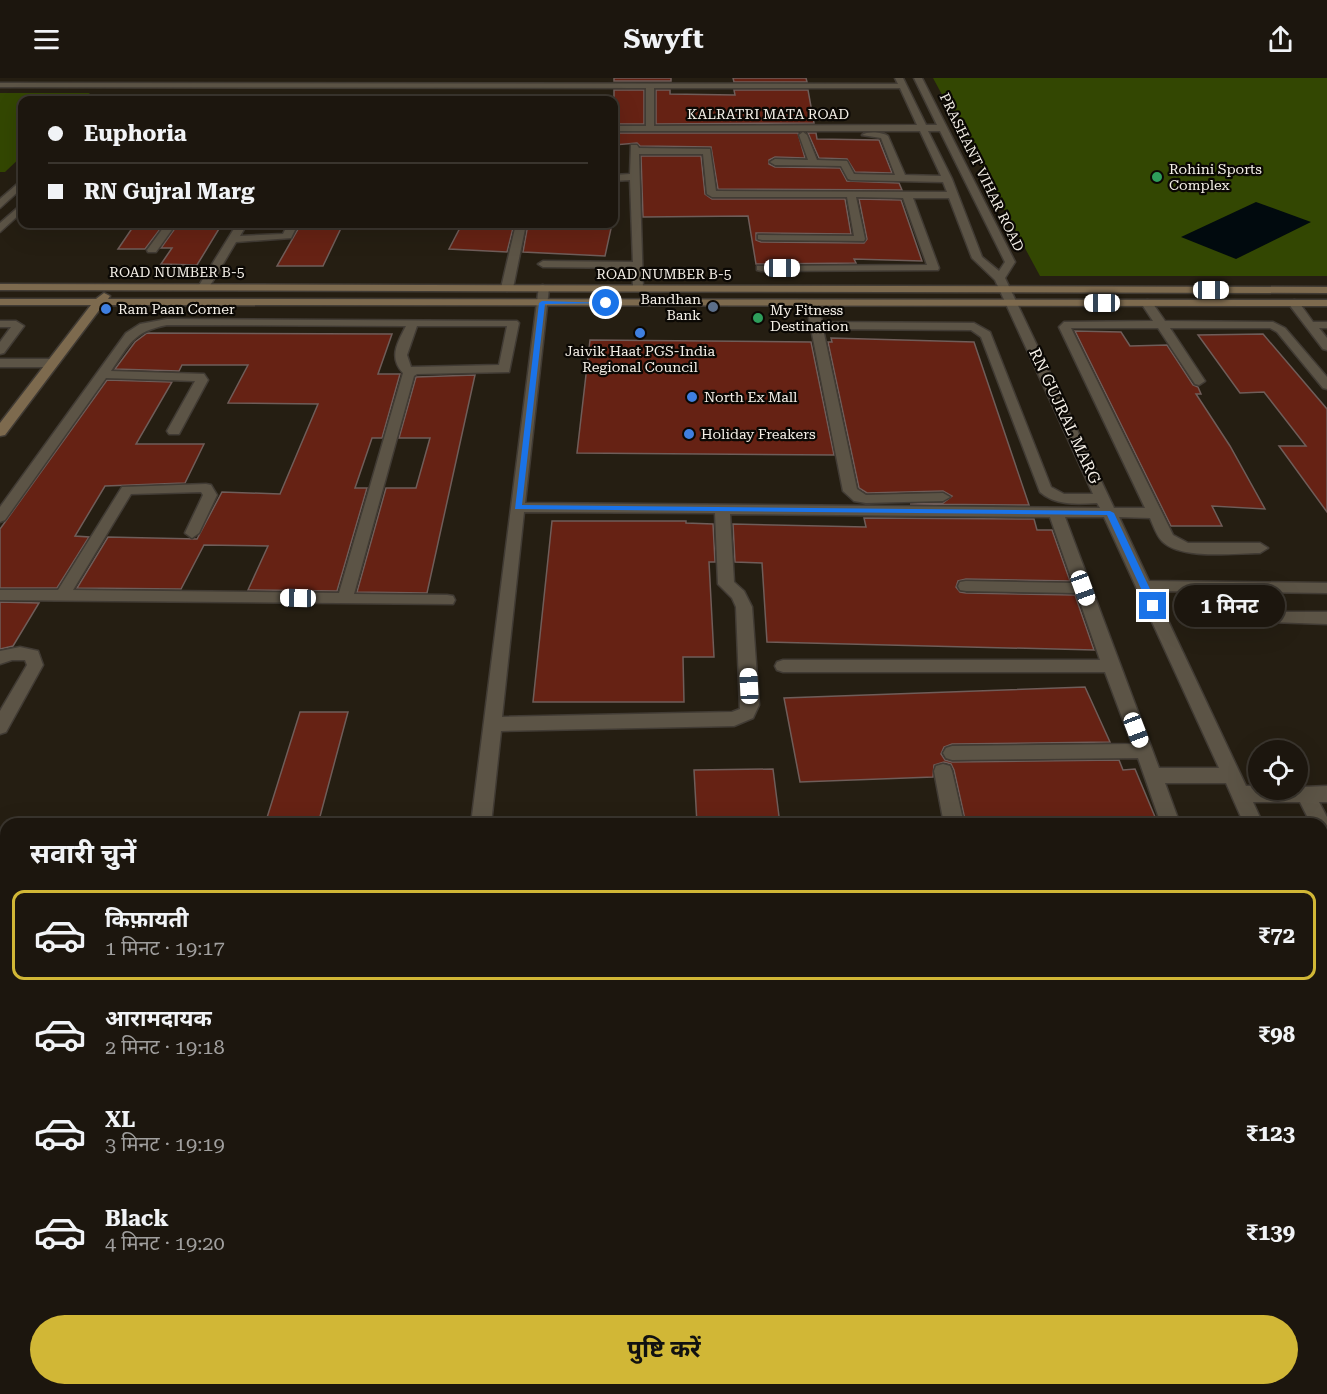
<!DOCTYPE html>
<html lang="hi">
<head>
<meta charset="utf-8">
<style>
  :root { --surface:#1c160e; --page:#29231c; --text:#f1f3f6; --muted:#a09f9e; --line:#3a352e; --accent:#d1b736 }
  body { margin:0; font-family:"Roboto Serif","Noto Sans Devanagari",serif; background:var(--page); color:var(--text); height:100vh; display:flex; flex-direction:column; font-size:22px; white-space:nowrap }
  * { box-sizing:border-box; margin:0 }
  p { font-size:20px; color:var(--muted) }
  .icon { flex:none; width:33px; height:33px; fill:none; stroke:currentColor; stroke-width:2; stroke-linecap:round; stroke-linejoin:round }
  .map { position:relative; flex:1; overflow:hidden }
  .side { position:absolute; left:0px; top:740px; width:1328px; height:578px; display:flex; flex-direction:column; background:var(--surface); border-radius:18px 18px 0 0; box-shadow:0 6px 24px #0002,0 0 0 2px var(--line) }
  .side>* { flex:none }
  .banner { position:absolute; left:18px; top:18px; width:600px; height:132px; border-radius:12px; box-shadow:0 6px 24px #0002,0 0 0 2px var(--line); display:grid; align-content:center; height:132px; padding:0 30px; background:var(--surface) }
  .buttons { position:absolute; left:1248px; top:662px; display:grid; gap:12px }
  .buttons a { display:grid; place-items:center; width:60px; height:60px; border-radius:50%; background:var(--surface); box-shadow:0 6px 24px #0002,0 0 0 2px var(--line); font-size:30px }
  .end { position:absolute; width:27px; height:27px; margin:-14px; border:8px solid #1a73e8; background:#fff; box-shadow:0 0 0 3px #fff }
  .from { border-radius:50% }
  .bubble { position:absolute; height:42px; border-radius:21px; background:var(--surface); box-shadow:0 6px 24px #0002,0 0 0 2px var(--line); font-size:20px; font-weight:700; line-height:42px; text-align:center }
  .car { position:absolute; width:18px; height:36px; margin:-18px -9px; border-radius:8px; box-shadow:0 0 4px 2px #0007; background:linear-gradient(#fff 24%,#345 0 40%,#fff 0 76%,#345 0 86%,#fff 0) }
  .banner b { display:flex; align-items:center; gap:21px; height:57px; font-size:22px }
  .banner b+b { border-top:2px solid var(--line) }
  .banner i { width:15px; height:15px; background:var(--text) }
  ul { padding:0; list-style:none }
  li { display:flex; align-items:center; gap:18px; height:90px; margin:0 12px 9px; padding:0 18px; border:3px solid transparent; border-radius:12px }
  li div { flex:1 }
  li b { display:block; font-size:22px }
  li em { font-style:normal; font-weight:700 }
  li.selected { border-color:var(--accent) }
  li>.icon { width:54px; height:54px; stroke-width:1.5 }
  h2 { padding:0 30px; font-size:27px; line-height:72px }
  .button { display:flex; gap:12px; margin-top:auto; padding:12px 30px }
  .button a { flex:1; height:69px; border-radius:36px; background:var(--accent); color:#111; font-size:24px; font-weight:700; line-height:69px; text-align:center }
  header { display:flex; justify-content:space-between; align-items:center; height:78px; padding:0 30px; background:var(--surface); font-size:27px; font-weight:700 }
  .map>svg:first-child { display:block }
</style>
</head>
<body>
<header><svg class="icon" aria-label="menu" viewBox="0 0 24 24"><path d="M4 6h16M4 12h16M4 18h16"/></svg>Swyft<svg class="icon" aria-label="share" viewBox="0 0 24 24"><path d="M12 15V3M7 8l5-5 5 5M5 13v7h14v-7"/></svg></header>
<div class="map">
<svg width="1327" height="1316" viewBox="0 0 1327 1316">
  <rect width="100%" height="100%" fill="#251e12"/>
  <path fill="#334702" d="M933 0H1327V198H1040Z
    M0 15H90L82 22H22V78L5 94H0Z"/>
  <path fill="#010a0e" d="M1256 124 1311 144 1236 181 1181 159Z"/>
  <path fill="#662214" stroke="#6f5d59" stroke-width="1.5" d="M614 0H671V3H614Z
    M733 0H806L807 4H734Z
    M614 12H644V46H614Z
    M656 12H670V16L735 17 734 12H808L814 45 656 46Z
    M614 55H798L805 80 775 79 769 82V86L775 89 840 90 847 103 899 105 902 112 718 111 711 69 640 68 637 65 614 67Z
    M808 55H816L817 61 879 62 892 95 855 94 847 81 819 80Z
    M641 78H701L705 116 712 121H845L851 156 756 155V162L761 164 864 165 867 161 859 121 901 122 922 183 854 181 856 185 756 186 748 138 643 139Z
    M135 146H164L145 171H118Z
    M178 146H222L197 187 161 186 172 170H161Z
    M301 146H343L323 188H277Z
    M462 146H514L507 174 449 171Z
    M528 146H612L605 178 523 174Z
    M1075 253 1121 254 1130 268 1167 267 1193 307 1198 309 1201 316H1196L1230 368 1265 431 1212 428 1222 448H1171Z
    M147 255 392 256 378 296H400L382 360H372L355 410H367L337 513 248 512 268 468 204 467 181 511 77 510 108 459 197 461 222 414 280 416 318 326 228 325 248 287H182L179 293 115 291 135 264Z
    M1263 256 1327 331V434L1279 368H1306L1264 314 1240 315 1198 257Z
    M831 260 974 264 1029 427 910 426 943 425 952 418 943 413 867 415 859 410 828 264H832Z
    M590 262 811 264 834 377 577 375Z
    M475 297 427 515 357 514 386 410H416L430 360H399L416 299Z
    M107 302 172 304 136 366H204L185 405 105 408 75 458 89 459 57 510H0V451Z
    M864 440 1034 441 1037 452H1052L1070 503 966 501 958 503 956 509 960 514 966 515 1075 517 1094 572 767 564 762 485 735 484 733 446 866 449Z
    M552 443H686V445L713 446 715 484H709L714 579H683L684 624H533Z
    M0 524 39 525 13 568 0 571Z
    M1085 609 1110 664 952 666 944 669 941 676 945 682 952 684 1119 682 1123 692 1135 691 1158 746H966L954 692 951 686 944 684 934 687 933 699 800 704 784 620Z
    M300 634H348L318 746H265Z
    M773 691 780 746H697L694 692Z"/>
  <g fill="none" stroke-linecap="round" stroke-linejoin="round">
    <defs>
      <path id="street" d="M895 0H903L926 47H937L914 0H922L1015 184 1005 200 1114 430H1145L1059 249 1064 244 1153 243 1141 225 1147 222 1151 223 1165 243 1273 244 1285 250 1327 299V311L1323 310 1277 254 1270 250H1170L1205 303 1199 307 1195 306 1158 250H1071L1173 457 1188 465H1260L1268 470 1260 475C1235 475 1182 482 1163 464 1157 459 1153 447 1150 440L1119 439 1149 503 1327 505V515L1154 513 1246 708H1258V711L1327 708V724H1319L1327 739V752L1322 754V746H1311L1300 724H1253L1263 746H1244L1226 705H1165L1180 746H1161L1138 680 952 682 946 680 943 675 946 670 952 668 1132 666 1105 594H783L777 592 775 588 777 584 783 582H1100L1077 515 966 513 960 512 958 508 960 504 966 503 1073 505 1050 439 730 436 734 504 744 513 752 529 759 627 753 640 734 648 501 653 491 746H471L539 208 543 207 549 210 525 425 1100 430 1097 425C1078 426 1056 428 1040 414L981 259 971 252 823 251 857 411 866 417 943 415 950 419 943 423 866 425 854 423 843 413 806 225 812 222 818 225 822 244 974 245 990 254 1051 409 1064 416H1093L995 202 972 180 949 120H913L939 190 938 192 761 193 757 192V188L927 187 903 120 856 119 865 161 864 163 762 162 758 161V157L854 158 847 119H712L707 116 703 76H639L643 212 639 213 633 210V190L543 189 538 186 543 183 633 184 630 102 614 103V97L630 96 631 67H637L639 70 710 71 716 113 947 114 943 104 851 102 848 101 841 88 775 87 770 84 775 81 808 82 799 57 803 54 807 57 817 82 847 83 854 96 895 97 881 60 862 57C867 53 883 54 888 58L905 97 941 98 920 53H614V48H646V10L0 9V5L898 6ZM654 10H900L917 47 654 48ZM928 53H940L1005 184 999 193 982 179 952 101ZM524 434 715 435 718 506 732 520 736 529 740 631 732 634 502 639ZM1065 439H1104L1219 690H1159Z
        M22 102V110L0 130V121Z
        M22 126V134L0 154V145Z
        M166 146H176L156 174H148L147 172Z
        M237 146H247L240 158 283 156 288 146H298L291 160 236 164 208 211H200L198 209Z
        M516 146H526L513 210 507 213 501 210Z
        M1294 222 1298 223 1313 244H1327V250H1319L1327 260V272L1323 271 1288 225Z
        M167 241 517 243 519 245 509 294 417 296 414 298 354 516 447 517 453 518 455 522 453 526 0 522V512H58L122 409 206 406 211 407 217 417 199 455 192 460 185 455 203 417 201 414 131 416 73 512 339 515 403 295C388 279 398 264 406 248L167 247C132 254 130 266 111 293L204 296 208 302 179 356H169L167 353 195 303 106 300 5 442 0 444V429L126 255 140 246ZM417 248H507L499 287 411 289 407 277Z
        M0 243H16L24 248 4 275 0 276V264L11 249H0Z
        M0 281H53L59 285 53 289H0Z
        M1276 534H1327V546L1270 544 1268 540 1270 536Z
        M20 569 38 573 43 587 6 654 0 656V633L27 587 25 582H12L0 586V573Z
        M943 686 950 688 952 693 964 746H944L934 693 936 688Z
        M0 827H6V845H0Z
        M1322 879 1327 881V910L1322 908Z
        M1322 1069H1327V1093H1322Z
        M0 1098H6V1122H0Z
        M1322 1174 1327 1176V1214L1322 1212Z
        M197 1311H225L223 1316H195Z
        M553 1311H581V1316H553Z
        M736 1311H764L765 1316H737Z"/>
      <path id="secondary" d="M0 206 1327 209V215L0 212Z
        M104 215 110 218 108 221 1327 222V228L103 227 5 357 0 358V345L91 227H0V221H96Z"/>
    </defs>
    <use href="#street" stroke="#413b34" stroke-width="3"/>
    <use href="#secondary" stroke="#413b34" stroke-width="3"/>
    <use href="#street" fill="#5c5446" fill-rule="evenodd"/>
    <use href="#secondary" fill="#7d6a4e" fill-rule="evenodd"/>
  </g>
  <path fill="#1a73e8" d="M542 223 609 225 545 226 522 427 1110 433 1114 435 1158 528 1153 531 1149 528 1107 437 515 431 539 225Z"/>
  <g fill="#2e9e5b" stroke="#0b0804" stroke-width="2">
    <circle cx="1157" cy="99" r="6"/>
    <circle cx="758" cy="240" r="6"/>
  </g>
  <circle fill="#5c6f8a" stroke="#0b0804" stroke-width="2" cx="713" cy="229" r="6"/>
  <g fill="#3f7fe0" stroke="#0b0804" stroke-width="2">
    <circle cx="106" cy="231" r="6"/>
    <circle cx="640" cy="255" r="6"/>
    <circle cx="692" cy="319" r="6"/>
    <circle cx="689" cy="356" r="6"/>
  </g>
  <g text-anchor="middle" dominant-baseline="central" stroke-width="4.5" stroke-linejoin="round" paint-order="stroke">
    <g font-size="14" fill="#f4efe7" stroke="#0b0804">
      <text x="768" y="36">KALRATRI MATA ROAD</text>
      <text transform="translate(982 94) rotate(64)">PRASHANT VIHAR ROAD</text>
      <text x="177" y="194">ROAD NUMBER B-5</text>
      <text x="664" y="196">ROAD NUMBER B-5</text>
    </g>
    <g font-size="14" fill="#f4efe7" stroke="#0b0804" text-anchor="start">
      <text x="1169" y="91">Rohini Sports<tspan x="1169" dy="16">Complex</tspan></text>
      <text x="701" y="221" text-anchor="end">Bandhan<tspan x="701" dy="16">Bank</tspan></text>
      <text x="118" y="231">Ram Paan Corner</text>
      <text x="770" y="232">My Fitness<tspan x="770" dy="16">Destination</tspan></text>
      <text x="640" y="273" text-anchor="middle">Jaivik Haat PGS-India<tspan x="640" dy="16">Regional Council</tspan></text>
      <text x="704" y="319">North Ex Mall</text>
      <text x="701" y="356">Holiday Freakers</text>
    </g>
    <g font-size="16" fill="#f4efe7" stroke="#0b0804">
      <text transform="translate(1065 338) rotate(65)">RN GUJRAL MARG</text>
    </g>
  </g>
</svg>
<div class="buttons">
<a><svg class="icon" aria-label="locate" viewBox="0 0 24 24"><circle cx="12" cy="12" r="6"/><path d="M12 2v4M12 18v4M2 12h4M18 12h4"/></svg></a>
</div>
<i class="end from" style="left:606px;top:225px"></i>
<i class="end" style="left:1153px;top:528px"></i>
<div class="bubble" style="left:1174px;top:507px;width:111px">1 मिनट</div>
<i class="car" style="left:782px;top:190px;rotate:90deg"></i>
<i class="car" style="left:1211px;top:212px;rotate:90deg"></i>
<i class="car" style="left:1102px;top:225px;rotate:270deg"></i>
<i class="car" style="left:1083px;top:510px;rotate:160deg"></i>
<i class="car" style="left:298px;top:520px;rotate:271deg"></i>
<i class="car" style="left:749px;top:608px;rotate:357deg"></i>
<i class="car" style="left:1136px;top:652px;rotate:159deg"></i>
<div class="banner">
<b><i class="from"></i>Euphoria</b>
<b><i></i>RN Gujral Marg</b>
</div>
<section class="side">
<h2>सवारी चुनें</h2>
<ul>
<li class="selected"><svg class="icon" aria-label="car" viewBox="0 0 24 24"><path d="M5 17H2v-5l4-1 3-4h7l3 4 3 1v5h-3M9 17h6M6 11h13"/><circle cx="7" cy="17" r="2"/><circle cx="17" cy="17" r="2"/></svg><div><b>किफ़ायती</b><p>1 मिनट · 19:17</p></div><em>₹72</em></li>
<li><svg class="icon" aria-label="car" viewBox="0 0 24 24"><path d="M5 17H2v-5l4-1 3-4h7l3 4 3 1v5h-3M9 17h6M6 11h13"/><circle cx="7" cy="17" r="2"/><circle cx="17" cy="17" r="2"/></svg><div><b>आरामदायक</b><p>2 मिनट · 19:18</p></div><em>₹98</em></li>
<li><svg class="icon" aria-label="car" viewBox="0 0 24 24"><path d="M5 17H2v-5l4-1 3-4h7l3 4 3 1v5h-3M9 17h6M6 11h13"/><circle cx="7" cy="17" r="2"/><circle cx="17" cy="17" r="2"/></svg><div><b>XL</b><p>3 मिनट · 19:19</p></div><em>₹123</em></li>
<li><svg class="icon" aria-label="car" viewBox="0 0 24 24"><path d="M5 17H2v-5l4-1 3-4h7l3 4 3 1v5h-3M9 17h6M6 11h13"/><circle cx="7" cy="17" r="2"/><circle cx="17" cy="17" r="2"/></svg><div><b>Black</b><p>4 मिनट · 19:20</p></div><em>₹139</em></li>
</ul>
<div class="button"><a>पुष्टि करें</a></div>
</section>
</div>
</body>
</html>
